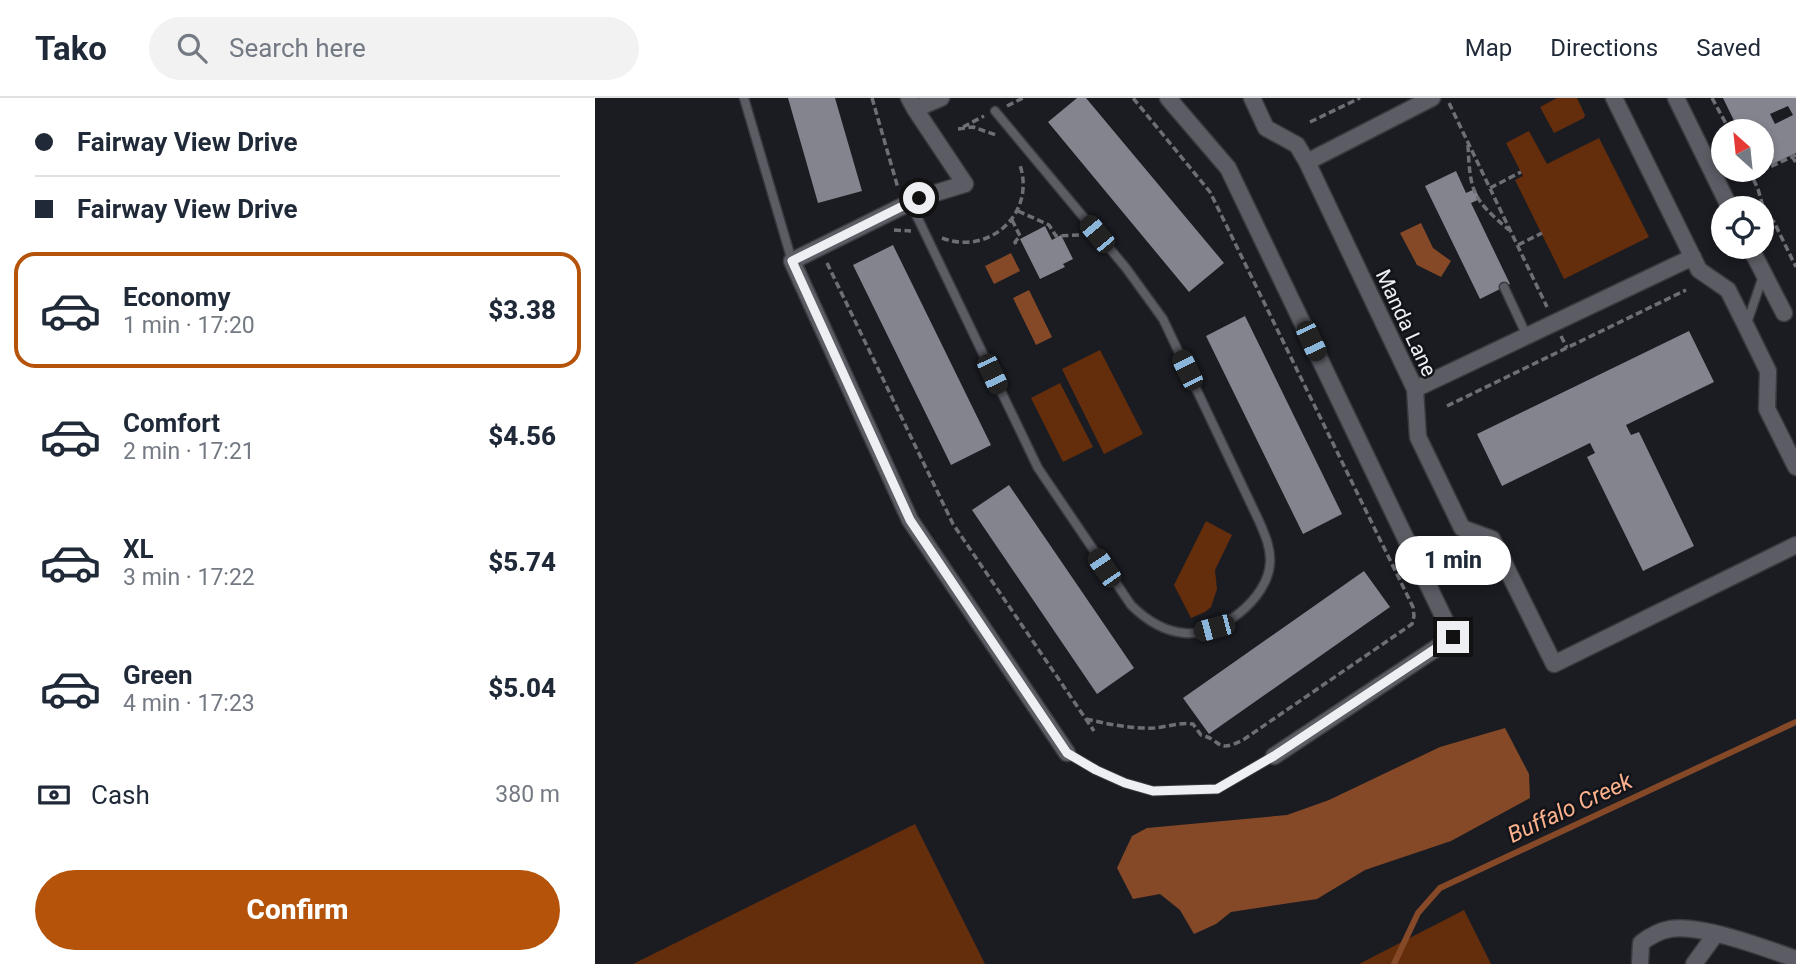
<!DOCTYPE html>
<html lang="en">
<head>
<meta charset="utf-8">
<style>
  :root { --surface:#fff; --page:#f2f2f3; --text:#1f2937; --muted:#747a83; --line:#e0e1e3; --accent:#b45309 }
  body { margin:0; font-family:Roboto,sans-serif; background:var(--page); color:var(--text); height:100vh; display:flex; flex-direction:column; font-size:26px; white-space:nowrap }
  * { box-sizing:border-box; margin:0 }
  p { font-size:23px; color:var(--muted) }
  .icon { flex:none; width:38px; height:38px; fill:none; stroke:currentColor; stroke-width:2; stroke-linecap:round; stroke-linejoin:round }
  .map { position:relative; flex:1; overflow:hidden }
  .sheet { display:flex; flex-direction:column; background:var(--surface); width:595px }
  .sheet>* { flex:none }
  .top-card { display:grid; align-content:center; height:154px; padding:0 35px; background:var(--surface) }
  .needle { width:46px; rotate:333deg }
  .buttons { position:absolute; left:1116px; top:21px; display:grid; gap:14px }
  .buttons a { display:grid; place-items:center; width:63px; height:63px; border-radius:50%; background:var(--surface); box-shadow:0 4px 10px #0003; font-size:35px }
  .end { position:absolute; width:32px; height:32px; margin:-16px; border:9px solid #eeeff3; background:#111; box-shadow:0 0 0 4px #111 }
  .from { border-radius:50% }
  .bubble { position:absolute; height:49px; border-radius:24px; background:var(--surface); box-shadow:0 4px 10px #0003; font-size:23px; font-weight:800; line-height:49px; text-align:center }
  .car { position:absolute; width:21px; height:42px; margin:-21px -10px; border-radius:9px; box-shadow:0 0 5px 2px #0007; background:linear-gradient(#222 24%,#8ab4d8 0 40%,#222 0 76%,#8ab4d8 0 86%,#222 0) }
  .top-card b { display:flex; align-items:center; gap:24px; height:66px; font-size:26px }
  .top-card b+b { border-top:2px solid var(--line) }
  .top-card i { width:18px; height:18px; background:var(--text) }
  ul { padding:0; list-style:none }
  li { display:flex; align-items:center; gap:21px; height:116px; margin:0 14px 10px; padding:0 21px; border:4px solid transparent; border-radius:21px }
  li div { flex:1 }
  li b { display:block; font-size:26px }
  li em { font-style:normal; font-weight:800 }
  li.active { border-color:var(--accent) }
  li>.icon { width:63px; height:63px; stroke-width:1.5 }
  .pay { display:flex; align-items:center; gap:18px; height:77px; padding:0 35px; font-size:26px }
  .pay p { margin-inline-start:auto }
  .cta { display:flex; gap:14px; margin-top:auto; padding:14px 35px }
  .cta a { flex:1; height:80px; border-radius:42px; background:var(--accent); color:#fff; font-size:28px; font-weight:800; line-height:80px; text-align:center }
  header { display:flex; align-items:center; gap:42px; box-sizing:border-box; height:98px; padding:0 35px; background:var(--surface); border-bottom:2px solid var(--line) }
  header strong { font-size:33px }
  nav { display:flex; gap:38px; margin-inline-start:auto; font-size:24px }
  .search { width:490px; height:63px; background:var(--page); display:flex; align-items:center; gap:18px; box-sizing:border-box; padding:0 24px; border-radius:38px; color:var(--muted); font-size:26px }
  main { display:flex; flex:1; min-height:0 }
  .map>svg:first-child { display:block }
</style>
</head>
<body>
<header>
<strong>Tako</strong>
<div class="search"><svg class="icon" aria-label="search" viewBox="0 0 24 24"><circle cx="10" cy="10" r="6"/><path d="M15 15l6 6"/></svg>Search here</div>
<nav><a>Map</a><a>Directions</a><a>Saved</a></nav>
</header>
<main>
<section class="sheet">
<div class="top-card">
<b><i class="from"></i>Fairway View Drive</b>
<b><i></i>Fairway View Drive</b>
</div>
<ul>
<li class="active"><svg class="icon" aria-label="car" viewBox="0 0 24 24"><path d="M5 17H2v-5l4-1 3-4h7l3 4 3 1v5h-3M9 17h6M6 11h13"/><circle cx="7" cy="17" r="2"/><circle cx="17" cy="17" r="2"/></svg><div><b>Economy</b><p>1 min · 17:20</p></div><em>$3.38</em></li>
<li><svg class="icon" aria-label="car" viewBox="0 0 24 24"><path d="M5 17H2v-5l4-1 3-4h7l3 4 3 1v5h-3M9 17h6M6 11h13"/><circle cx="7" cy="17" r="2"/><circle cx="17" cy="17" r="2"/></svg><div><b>Comfort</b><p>2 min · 17:21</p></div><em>$4.56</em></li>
<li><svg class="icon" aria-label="car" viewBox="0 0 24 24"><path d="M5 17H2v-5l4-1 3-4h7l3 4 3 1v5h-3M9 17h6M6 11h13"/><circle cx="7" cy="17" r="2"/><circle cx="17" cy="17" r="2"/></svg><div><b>XL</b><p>3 min · 17:22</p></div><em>$5.74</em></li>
<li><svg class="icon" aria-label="car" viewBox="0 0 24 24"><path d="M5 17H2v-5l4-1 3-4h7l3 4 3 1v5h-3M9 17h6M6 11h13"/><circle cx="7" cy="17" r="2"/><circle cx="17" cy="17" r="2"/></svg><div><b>Green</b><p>4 min · 17:23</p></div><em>$5.04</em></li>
</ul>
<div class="pay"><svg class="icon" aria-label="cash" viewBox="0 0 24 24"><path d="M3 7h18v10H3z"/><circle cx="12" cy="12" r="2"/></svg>Cash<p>380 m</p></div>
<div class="cta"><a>Confirm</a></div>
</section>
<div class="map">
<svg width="1201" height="866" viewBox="0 0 1201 866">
  <rect width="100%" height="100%" fill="#1a1c22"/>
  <path fill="#642d0c" d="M962 0H982L990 17 989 20 959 35 945 9Z
    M934 33 952 66 1004 40 1054 139 969 181 920 82 928 78 911 45Z
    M505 252 548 336 509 356 467 271Z
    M465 285 498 349 468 364 436 300Z
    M611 423 637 437 620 472 622 491 616 509 610 514 596 520 579 487Z
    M320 726 390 866H38Z
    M869 812 896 866H764Z"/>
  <path fill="#854928" d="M826 125 838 150 856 163 846 179 822 167 805 135Z
    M416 155 425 173 399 186 390 168Z
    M434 192 457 239 441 247 418 200Z
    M910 630 934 676 935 700 856 743 770 772 722 801 636 814 621 826 599 836 585 812 565 796 538 801 522 770 537 738 552 730 692 717 734 702 845 649Z"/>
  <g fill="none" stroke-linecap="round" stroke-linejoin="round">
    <path stroke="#854928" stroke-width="6" d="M799 866 823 815 845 790 1201 624"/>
  </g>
  <path fill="#83848d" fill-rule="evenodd" d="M193 0H240L267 93 223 105Z
    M482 0H491L629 165 594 194 453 24Z
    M1128 0H1201V55L1167 71V33H1144ZM1193 8 1198 17 1180 26 1175 16Z
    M861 73 871 95 880 91 885 101 876 105 915 186 885 201 830 88Z
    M450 128 457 142 466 137 478 161 468 166 470 169 445 181 425 141Z
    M298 147 396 347 356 367 258 167Z
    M650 218 747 416 708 436 611 238Z
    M1094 233 1119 284 1031 327 1036 337 1044 334 1099 448 1048 473 992 359 1000 355 995 345 907 388 882 336Z
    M414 387 539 570 502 596 377 412Z
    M769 473 795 509 614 636 588 600Z"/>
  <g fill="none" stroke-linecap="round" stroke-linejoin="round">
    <defs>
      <path id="lane" d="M149 0 197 163
        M315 104 443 370 536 507C550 521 568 533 589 535 624 539 673 501 675 465 676 450 670 437 664 423L568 221 531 170 400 13
        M909 189 932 238
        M1152 225 1168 178
        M472 655 501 672 530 685 558 693 622 691 679 658"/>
      <path id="street" d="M314 0 320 11 370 86 324 100 197 163 315 422 472 655
        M573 0 633 70 858 539 679 658
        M657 0 671 30 702 47 712 64 820 291 823 339 867 430 897 441 959 566 1201 447
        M1019 0 1104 172 1133 192 1151 228 1173 273 1172 311 1201 369
        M1081 0 1135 110
        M320 11 346 0
        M712 64 837 0
        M1155 149 1189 215
        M820 291 1098 159
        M1045 866 1046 845C1055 838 1063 833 1075 831 1106 826 1170 850 1201 861
        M1099 866 1120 837"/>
    </defs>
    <use href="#lane" stroke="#39393f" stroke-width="11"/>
    <use href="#street" stroke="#39393f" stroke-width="19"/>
    <path stroke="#6e6f75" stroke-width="3.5" stroke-dasharray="7 3.5" stroke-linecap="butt" d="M277 0 303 90
      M1117 0 1135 33
      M854 5 952 209
      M412 8 428 0
      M715 24 765 0
      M368 29 389 18
      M363 31 378 29 401 37
      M873 47C875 95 878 101 914 132
      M1197 58 1201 65
      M1154 72 1163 91 1170 116 1179 124 1201 169
      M1157 77 1201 57
      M895 90 926 74
      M423 113 454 127 461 138 485 137
      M417 122 425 138 420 144 421 147
      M299 132 316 133
      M347 140C394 158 441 116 425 67
      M923 147 947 135
      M232 165 358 426 499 633
      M966 238 972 250
      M852 308 1091 192
      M491 621C513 626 536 631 559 630 572 629 585 624 598 626L606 637C628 642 620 656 648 642L817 526 819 518 818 509 615 94 538 0"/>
    <use href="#lane" stroke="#5b5c64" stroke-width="8"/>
    <use href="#street" stroke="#5b5c64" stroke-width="16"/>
  </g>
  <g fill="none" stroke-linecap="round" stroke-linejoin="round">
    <path stroke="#eeeff3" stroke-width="9" d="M324 100 197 163 315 422 472 655 501 672 530 685 558 693 622 691 679 658 858 539"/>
  </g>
  <g text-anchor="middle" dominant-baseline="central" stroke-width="5" stroke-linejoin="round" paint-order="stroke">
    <g font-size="21" fill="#eeeff3" stroke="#111319">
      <text transform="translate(811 225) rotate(65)">Manda Lane</text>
    </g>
    <g font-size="23" font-style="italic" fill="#fbb28c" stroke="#111319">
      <text transform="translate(975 710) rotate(-25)">Buffalo Creek</text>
    </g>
  </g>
</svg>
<div class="buttons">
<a><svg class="needle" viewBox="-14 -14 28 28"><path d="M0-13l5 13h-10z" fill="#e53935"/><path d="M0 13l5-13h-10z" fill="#747a83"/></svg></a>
<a><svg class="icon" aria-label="locate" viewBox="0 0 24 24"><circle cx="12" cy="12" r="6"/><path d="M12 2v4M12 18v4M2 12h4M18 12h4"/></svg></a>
</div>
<i class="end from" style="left:324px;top:100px"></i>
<i class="end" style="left:858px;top:539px"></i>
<div class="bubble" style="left:800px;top:438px;width:116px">1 min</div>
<i class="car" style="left:502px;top:136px;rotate:320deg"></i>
<i class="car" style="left:716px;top:243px;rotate:155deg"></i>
<i class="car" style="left:592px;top:272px;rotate:334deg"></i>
<i class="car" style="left:397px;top:276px;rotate:155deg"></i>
<i class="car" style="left:509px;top:470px;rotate:326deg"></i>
<i class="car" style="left:619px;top:530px;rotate:255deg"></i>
</div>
</main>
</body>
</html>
